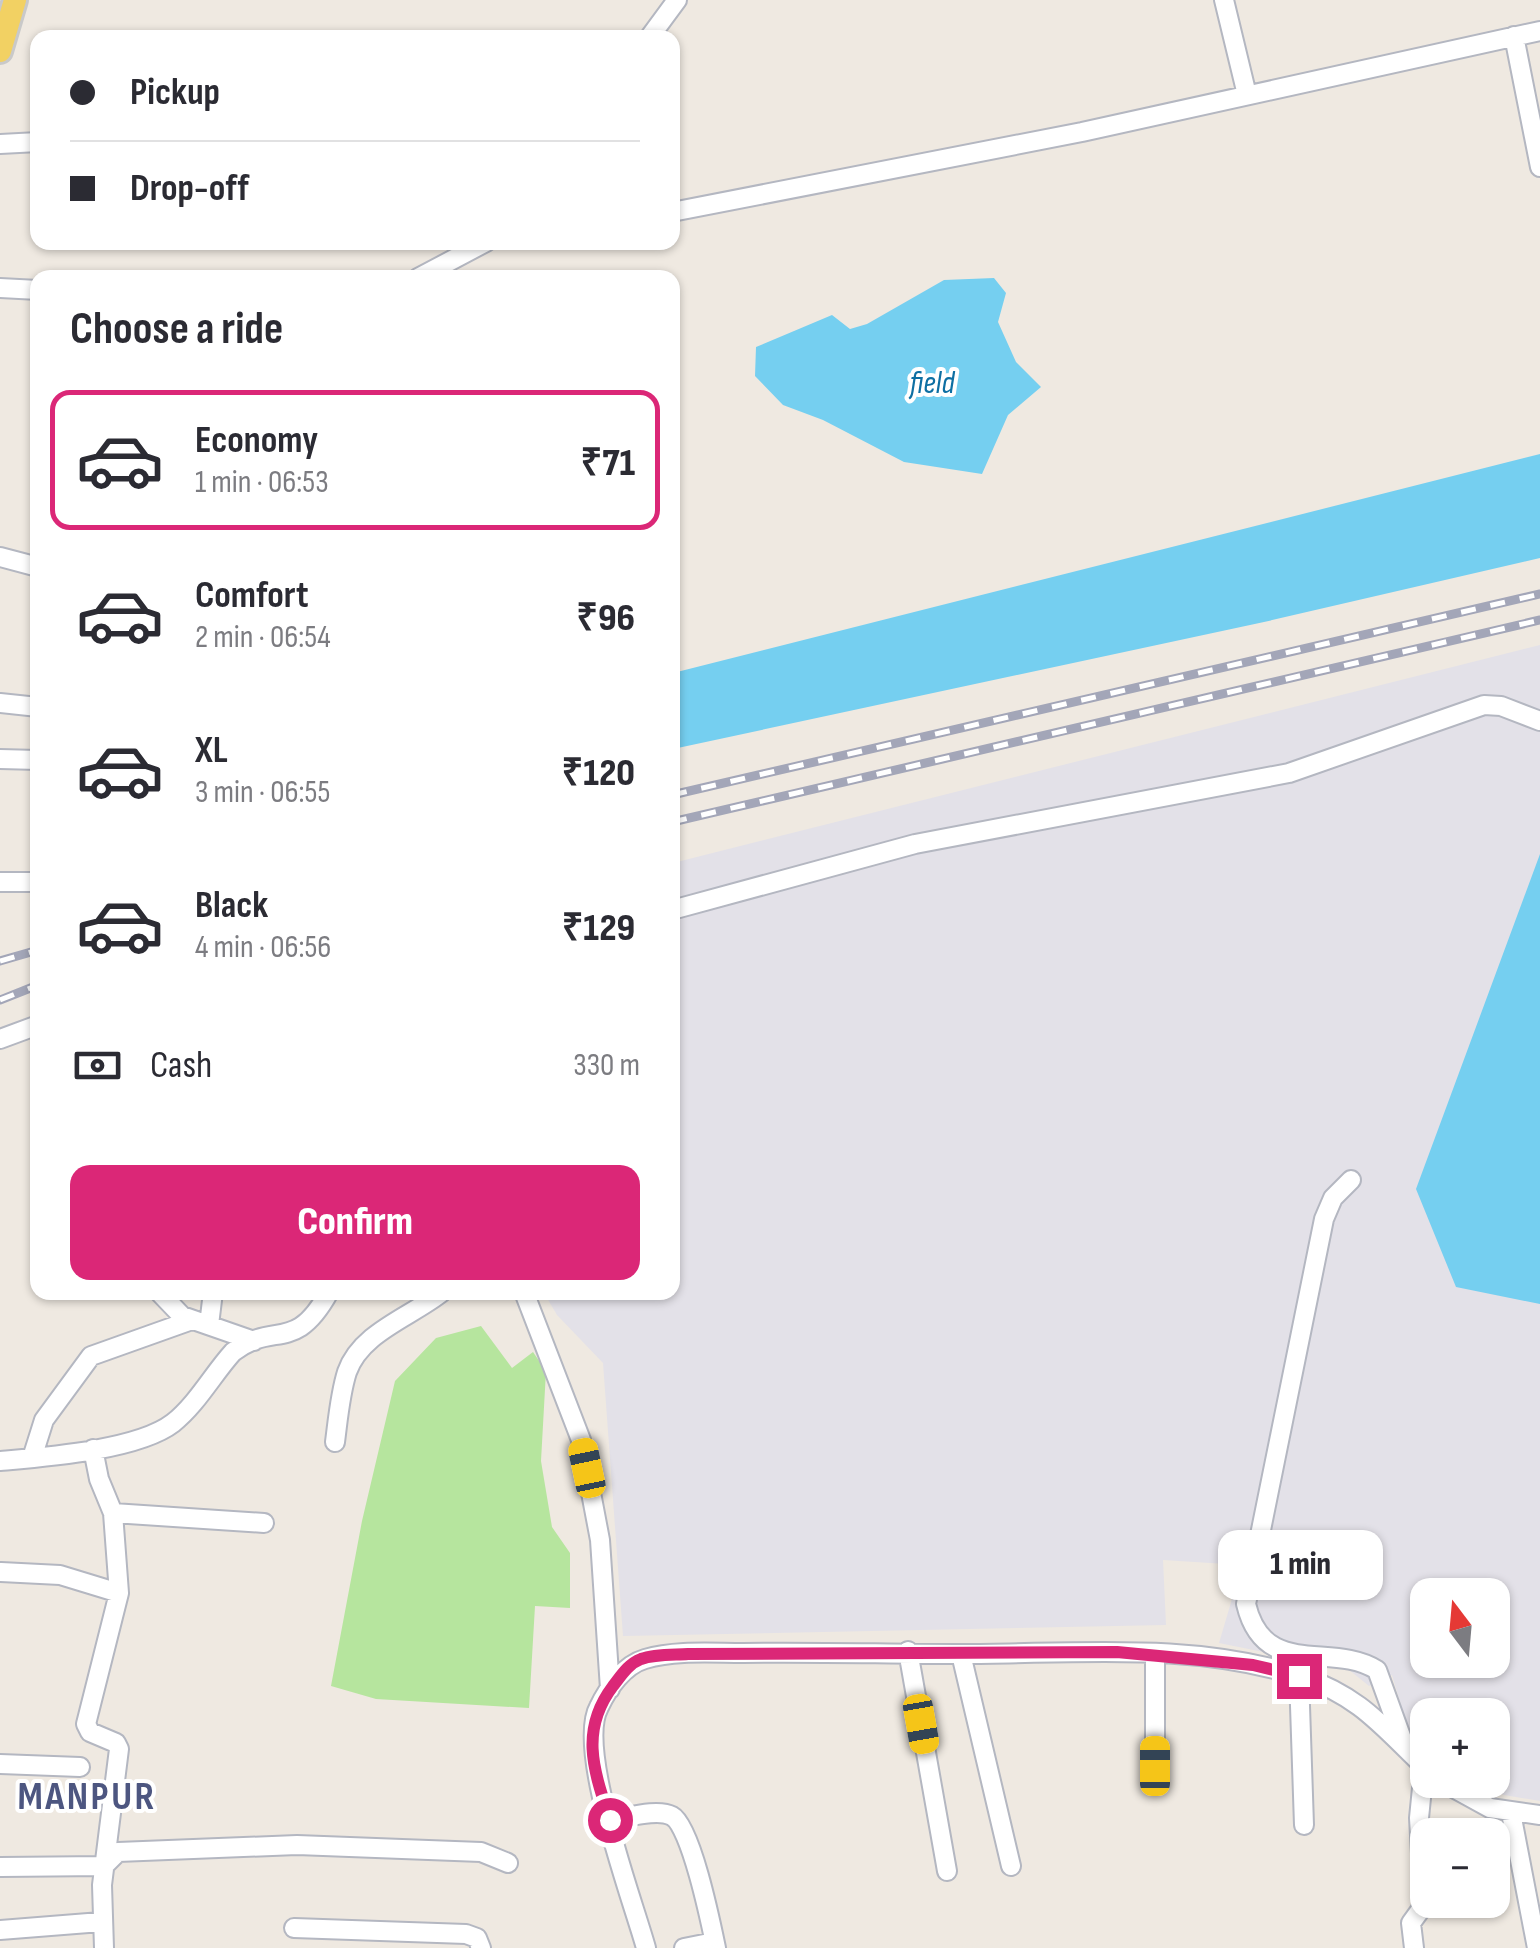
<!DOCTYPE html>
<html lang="en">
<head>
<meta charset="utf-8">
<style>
  :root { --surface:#fff; --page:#f2f2f3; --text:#2b2b33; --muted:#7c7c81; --line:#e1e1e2; --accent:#db2777 }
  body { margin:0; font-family:"Sofia Sans Condensed",sans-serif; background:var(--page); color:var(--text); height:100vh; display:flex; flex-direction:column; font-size:38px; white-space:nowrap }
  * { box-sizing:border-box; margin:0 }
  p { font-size:32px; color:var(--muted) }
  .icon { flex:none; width:55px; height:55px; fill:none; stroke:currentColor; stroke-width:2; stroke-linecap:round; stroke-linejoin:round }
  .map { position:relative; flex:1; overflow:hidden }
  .panel { position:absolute; left:30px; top:270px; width:650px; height:1030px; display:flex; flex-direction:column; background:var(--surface); border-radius:20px; box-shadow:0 2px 8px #0004 }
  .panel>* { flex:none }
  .guide { position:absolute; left:30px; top:30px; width:650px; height:220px; border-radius:20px; box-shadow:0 2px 8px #0004; display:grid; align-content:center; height:220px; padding:0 40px; background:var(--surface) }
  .needle { width:65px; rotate:344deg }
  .buttons { position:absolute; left:1410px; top:1578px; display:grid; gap:20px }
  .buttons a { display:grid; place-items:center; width:100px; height:100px; border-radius:20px; background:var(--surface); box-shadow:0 2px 8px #0004; font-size:50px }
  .end { position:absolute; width:45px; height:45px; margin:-22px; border:12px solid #db2777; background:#fff; box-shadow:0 0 0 5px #fff }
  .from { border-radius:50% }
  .bubble { position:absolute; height:70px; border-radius:20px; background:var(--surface); box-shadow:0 2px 8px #0004; font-size:32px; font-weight:800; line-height:70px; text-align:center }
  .car { position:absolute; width:30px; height:60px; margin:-30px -15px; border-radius:12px; box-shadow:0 0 8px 2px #0007; background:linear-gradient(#f5c518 24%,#345 0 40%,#f5c518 0 76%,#345 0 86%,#f5c518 0) }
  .guide b { display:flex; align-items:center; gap:35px; height:95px; font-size:38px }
  .guide b+b { border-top:2px solid var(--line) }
  .guide i { width:25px; height:25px; background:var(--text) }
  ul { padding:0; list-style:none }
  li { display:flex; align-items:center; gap:30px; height:140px; margin:0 20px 15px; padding:0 20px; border:5px solid transparent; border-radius:20px }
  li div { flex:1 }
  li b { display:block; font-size:38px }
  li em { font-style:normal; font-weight:800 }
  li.selected { border-color:var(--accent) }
  li>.icon { width:90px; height:90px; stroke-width:1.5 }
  h2 { padding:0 40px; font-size:45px; line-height:120px }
  .pay { display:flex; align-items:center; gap:25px; height:110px; padding:0 40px; font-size:38px }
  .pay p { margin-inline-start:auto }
  .primary-button { display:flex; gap:20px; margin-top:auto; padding:20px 40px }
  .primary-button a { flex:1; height:115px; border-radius:20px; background:var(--accent); color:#fff; font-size:40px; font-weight:800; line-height:115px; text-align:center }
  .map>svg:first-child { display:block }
</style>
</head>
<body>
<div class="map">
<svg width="1540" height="1948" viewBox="0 0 1540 1948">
  <rect width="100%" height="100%" fill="#efe9e1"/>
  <path fill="#e3e1e8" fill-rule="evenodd" d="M1540 645V1801L1504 1795 1463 1780H1492V1715H1428L1427 1752 1407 1726 1392 1675 1369 1686 1348 1669 1219 1643 1242 1565 1163 1560 1166 1625 623 1636 603 1363 557 1315 544 1293 672 1292 673 863ZM1428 1595H1492V1660H1428Z"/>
  <path fill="#b6e59e" d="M481 1326 512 1368 533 1352 546 1371 541 1461 552 1527 570 1553V1608L535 1606 529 1708 376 1699 331 1686 362 1521 395 1381 436 1338Z"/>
  <path fill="#75cff0" d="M994 278 1006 293 998 322 1016 362 1041 387 1008 415 982 474 904 462 823 420 783 405 755 376 756 347 832 315 850 329 867 324 944 280Z
    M1540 454V558L1264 622 673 749V673Z
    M1540 854V1304L1456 1287 1416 1189Z"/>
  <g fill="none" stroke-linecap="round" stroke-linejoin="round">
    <defs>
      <path id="minor" d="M1224 0 1247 95
        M1514 36 1540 167
        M649 38 677 0
        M0 144 38 142
        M672 212 1082 132 1540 31
        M418 278 486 242
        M0 288 38 290
        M0 557 38 567
        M0 703 38 707
        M0 759 38 760
        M0 882H38
        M672 910 915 844 1289 773 1484 705 1501 706 1540 721
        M0 1039 38 1025
        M1351 1180 1333 1198 1324 1219 1246 1604C1264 1680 1331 1641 1377 1670L1402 1739
        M159 1292 182 1316 254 1341
        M524 1292 581 1440 600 1540 610 1689
        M209 1325 213 1292
        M335 1442C338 1419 340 1394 347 1372 361 1332 411 1317 442 1292
        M93 1449 99 1479 113 1513 119 1593 86 1724 90 1732 116 1743 119 1749 102 1885 104 1948
        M32 1458 44 1420 91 1356 192 1320
        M0 1461C45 1457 138 1450 173 1423 197 1404 213 1374 233 1352 275 1320 294 1355 329 1292
        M113 1513 264 1523
        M1 1572 60 1575 119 1593
        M908 1651 947 1871
        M961 1654 1011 1866
        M1299 1676 1304 1825
        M0 1764 80 1767
        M1155 1766V1654
        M1439 1780 1490 1808 1540 1815
        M1511 1813 1537 1948
        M610 1820C626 1818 657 1808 672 1816 691 1826 711 1924 716 1948
        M0 1867 104 1866 118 1852 297 1845 481 1852 508 1863
        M294 1928 466 1934 477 1938 481 1948
        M0 1930 101 1922
        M646 1948C632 1898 576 1748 599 1707 608 1688 624 1665 645 1659 676 1650 711 1653 743 1653 816 1652 890 1654 963 1654 1075 1654 1193 1641 1302 1677 1362 1697 1384 1729 1428 1770
        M684 1948 714 1942
        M1414 1948 1411 1923 1424 1905 1419 1818 1424 1768"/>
      <path id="major" d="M0 51 15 0"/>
    </defs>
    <use href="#minor" stroke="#b4b7c1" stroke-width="22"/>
    <use href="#major" stroke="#c9c9c9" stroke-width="28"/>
    <use href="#minor" stroke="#fff" stroke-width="18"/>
    <use href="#major" stroke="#f2d163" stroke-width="22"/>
    <defs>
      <path id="rail" d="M672 795 1540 594
        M672 822 1540 620
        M0 961 38 950
        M0 1000 38 985"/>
    </defs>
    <use href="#rail" stroke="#a3a6b8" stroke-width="9"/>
    <use href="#rail" stroke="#fff" stroke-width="5" stroke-dasharray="15" stroke-linecap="butt"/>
  </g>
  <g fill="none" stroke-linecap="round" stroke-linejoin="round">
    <path stroke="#db2777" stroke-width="12" d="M610 1820C594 1771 579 1731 613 1686 621 1676 628 1664 641 1659 655 1654 673 1655 688 1654L1117 1652 1253 1665 1299 1676"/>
  </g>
  <g text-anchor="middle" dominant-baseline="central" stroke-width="8" stroke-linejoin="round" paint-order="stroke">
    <g font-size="32" font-style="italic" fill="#0d6fa3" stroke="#fff">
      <text x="932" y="383">field</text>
    </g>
    <g font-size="40" font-weight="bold" letter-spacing="2.5" fill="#4d5680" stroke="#fff">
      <text x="87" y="1797">MANPUR</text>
    </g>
  </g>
</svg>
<div class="buttons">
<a><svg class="needle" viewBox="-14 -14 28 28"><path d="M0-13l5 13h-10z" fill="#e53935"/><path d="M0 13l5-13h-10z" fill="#7c7c81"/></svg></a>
<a>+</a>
<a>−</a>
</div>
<i class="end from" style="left:610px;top:1820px"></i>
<i class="end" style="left:1299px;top:1676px"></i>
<div class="bubble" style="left:1218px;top:1530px;width:165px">1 min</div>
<i class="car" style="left:587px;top:1468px;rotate:348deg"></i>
<i class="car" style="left:921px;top:1724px;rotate:170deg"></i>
<i class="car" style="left:1155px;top:1766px;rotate:0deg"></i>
<div class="guide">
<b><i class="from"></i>Pickup</b>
<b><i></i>Drop-off</b>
</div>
<section class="panel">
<h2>Choose a ride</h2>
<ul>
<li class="selected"><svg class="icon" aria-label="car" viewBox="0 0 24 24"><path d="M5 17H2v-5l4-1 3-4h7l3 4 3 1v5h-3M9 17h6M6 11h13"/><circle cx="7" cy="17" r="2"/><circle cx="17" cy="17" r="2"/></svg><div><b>Economy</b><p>1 min · 06:53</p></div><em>₹71</em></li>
<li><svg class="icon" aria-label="car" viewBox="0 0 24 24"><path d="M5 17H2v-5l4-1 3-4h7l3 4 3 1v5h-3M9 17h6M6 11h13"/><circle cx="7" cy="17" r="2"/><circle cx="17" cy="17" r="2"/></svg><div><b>Comfort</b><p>2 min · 06:54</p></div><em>₹96</em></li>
<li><svg class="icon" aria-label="car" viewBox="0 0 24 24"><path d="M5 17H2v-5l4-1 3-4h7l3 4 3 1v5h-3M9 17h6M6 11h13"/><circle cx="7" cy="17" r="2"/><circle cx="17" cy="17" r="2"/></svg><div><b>XL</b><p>3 min · 06:55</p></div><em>₹120</em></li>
<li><svg class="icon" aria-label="car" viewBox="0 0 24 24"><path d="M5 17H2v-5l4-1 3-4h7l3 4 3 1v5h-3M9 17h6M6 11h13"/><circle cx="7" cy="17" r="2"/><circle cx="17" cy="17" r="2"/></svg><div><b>Black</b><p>4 min · 06:56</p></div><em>₹129</em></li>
</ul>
<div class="pay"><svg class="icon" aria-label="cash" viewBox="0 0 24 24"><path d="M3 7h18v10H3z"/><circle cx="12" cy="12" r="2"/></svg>Cash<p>330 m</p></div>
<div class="primary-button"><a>Confirm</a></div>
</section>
</div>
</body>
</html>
